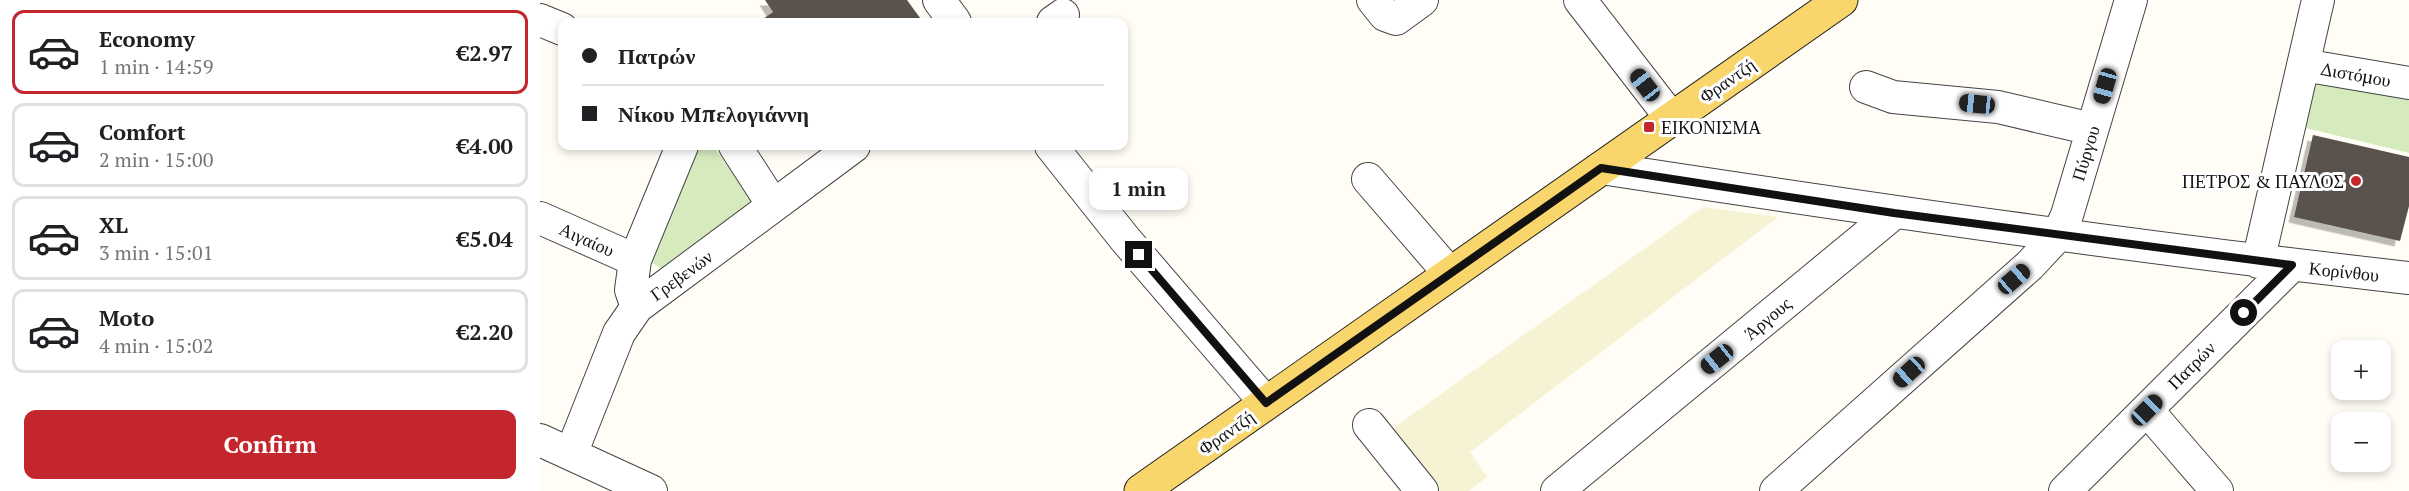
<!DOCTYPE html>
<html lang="en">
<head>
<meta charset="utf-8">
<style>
  :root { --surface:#fff; --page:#f2f2f2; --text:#202124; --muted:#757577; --line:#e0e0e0; --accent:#c4262e }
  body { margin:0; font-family:"PT Serif",serif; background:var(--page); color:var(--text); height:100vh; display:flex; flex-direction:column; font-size:22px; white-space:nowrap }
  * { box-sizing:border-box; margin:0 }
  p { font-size:20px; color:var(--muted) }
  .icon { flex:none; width:33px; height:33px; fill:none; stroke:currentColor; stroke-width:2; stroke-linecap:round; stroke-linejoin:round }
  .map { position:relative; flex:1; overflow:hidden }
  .panel { display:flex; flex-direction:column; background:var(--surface); width:540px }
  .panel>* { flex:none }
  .hud { position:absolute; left:18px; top:18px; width:570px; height:132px; border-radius:12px; box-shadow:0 3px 9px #0003; display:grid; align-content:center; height:132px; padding:0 24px; background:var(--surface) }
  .fabs { position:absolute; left:1791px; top:340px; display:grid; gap:12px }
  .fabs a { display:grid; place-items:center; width:60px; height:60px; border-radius:12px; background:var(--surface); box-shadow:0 3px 9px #0003; font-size:30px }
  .end { position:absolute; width:27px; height:27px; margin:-14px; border:8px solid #111; background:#fff; box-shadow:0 0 0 3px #fff }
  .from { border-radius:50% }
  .bubble { position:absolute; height:42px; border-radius:12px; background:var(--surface); box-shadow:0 3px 9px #0003; font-size:20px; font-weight:800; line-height:42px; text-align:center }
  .car { position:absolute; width:18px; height:36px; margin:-18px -9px; border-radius:8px; box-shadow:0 0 4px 2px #0007; background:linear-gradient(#222 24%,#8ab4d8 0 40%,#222 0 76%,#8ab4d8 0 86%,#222 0) }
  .hud b { display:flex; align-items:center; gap:21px; height:57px; font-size:22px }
  .hud b+b { border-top:2px solid var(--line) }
  .hud i { width:15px; height:15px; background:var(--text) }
  ul { padding:10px 0 0; list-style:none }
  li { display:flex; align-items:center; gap:18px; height:84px; margin:0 12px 9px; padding:0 12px; border:3px solid var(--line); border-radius:12px }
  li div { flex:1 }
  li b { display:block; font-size:22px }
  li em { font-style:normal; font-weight:800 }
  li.on { border-color:var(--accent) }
  li>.icon { width:54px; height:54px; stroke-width:1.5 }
  .primary-button { display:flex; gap:12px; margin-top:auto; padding:12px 24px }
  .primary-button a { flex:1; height:69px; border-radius:12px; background:var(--accent); color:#fff; font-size:24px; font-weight:800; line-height:69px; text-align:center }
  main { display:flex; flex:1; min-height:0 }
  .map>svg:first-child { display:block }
</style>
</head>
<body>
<main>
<section class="panel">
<ul>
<li class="on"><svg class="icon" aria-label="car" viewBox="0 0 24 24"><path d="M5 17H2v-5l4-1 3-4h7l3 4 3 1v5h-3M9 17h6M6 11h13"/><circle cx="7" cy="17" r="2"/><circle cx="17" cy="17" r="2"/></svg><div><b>Economy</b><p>1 min · 14:59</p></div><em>€2.97</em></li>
<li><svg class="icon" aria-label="car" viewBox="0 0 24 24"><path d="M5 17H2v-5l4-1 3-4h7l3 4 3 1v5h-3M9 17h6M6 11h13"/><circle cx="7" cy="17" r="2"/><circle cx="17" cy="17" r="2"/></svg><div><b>Comfort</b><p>2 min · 15:00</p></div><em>€4.00</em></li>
<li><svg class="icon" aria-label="car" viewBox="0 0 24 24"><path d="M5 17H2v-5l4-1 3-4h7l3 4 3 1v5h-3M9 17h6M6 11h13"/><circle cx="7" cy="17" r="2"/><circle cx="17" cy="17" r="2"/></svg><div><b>XL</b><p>3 min · 15:01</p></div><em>€5.04</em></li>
<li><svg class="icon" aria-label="car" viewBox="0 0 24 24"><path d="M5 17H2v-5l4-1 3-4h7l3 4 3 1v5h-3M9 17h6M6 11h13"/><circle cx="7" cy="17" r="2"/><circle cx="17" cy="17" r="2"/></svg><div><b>Moto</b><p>4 min · 15:02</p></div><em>€2.20</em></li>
</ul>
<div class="primary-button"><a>Confirm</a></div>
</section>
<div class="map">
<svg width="1869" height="491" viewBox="0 0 1869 491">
  <defs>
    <filter id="shadow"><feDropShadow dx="-5.5" dy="5.5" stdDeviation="0" flood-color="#0004"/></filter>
  </defs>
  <rect width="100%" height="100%" fill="#fffdf5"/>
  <path fill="#f6f3d4" d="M1163 207 1238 217 930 452 947 477 929 491H896L845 434Z"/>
  <path fill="#d5ebbd" d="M1778 73 1869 89V153L1766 128Z
    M157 146H173L223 215 135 276 112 263Z"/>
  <path fill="#5a524d" filter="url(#shadow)" d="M225 0H367L383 22H219L233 12Z
    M1773 135 1869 157V206L1860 241 1754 217Z"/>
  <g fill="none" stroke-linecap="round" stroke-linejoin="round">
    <defs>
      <path id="minor" d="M399 0 415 22
        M833 0 845 15 856 19 882 0
        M1040 0 1132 119
        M0 20 22 29
        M513 22 523 15
        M1763 65 1869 83
        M1326 87 1353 97 1458 107 1552 129
        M195 146 233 205
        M511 146 585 239 726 403
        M1061 168C1330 209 1599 248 1869 278
        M828 179 910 274
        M0 218 95 260
        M1718 262 1778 0
        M97 307 91 290 95 260 142 146
        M1607 410 1677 491
        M829 425 882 491
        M0 440 111 491
        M31 454 79 333 97 307 314 146
        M1017 491 1354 213
        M1236 491 1490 265 1518 235 1527 215 1591 0
        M1525 491 1752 265"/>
      <path id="major" d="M601 491 1301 0"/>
    </defs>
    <use href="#minor" stroke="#444" stroke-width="34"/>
    <use href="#major" stroke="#222" stroke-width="35"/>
    <use href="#minor" stroke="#fff" stroke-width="32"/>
    <use href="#major" stroke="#f9d66b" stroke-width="33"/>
  </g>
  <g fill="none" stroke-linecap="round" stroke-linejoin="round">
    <path stroke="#111" stroke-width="8" d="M599 255 726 403 1061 168 1354 213 1752 265 1704 313"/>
  </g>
  <g fill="#c4262e" stroke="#fff" stroke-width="2">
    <rect x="1103" y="121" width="12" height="12" rx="3"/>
    <circle cx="1816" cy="181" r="6"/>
  </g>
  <g text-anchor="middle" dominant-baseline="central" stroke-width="6" stroke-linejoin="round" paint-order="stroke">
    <g font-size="18" fill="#111" stroke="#fff">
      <text transform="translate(1816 74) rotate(10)">Διστόμου</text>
      <text transform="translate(1187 80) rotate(-35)">Φραντζή</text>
      <text transform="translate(1545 153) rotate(-73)">Πύργου</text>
      <text transform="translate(47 239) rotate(24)">Αιγαίου</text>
      <text transform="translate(1804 271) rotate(6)">Κορίνθου</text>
      <text transform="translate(141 275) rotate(-36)">Γρεβενών</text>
      <text transform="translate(1227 318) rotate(-40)">Άργους</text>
      <text transform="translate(1651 365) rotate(-45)">Πατρών</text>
      <text transform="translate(686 432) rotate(-35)">Φραντζή</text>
    </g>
    <g font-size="18" fill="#111" stroke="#fff" text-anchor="start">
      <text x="1121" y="127">ΕΙΚΟΝΙΣΜΑ</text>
      <text x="1804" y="181" text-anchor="end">ΠΕΤΡΟΣ &amp; ΠΑΥΛΟΣ</text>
    </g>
  </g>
</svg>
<div class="fabs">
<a>+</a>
<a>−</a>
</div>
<i class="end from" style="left:1704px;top:313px"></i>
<i class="end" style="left:599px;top:255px"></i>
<div class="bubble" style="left:549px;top:168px;width:99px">1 min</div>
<i class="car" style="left:1105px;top:85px;rotate:322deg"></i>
<i class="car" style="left:1565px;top:86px;rotate:196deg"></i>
<i class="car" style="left:1437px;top:104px;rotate:276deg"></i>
<i class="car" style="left:1474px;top:279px;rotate:49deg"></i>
<i class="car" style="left:1177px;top:359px;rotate:231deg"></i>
<i class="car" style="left:1369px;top:372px;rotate:228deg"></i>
<i class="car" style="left:1607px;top:410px;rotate:45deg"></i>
<div class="hud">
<b><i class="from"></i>Πατρών</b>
<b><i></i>Νίκου Μπελογιάννη</b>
</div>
</div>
</main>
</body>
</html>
